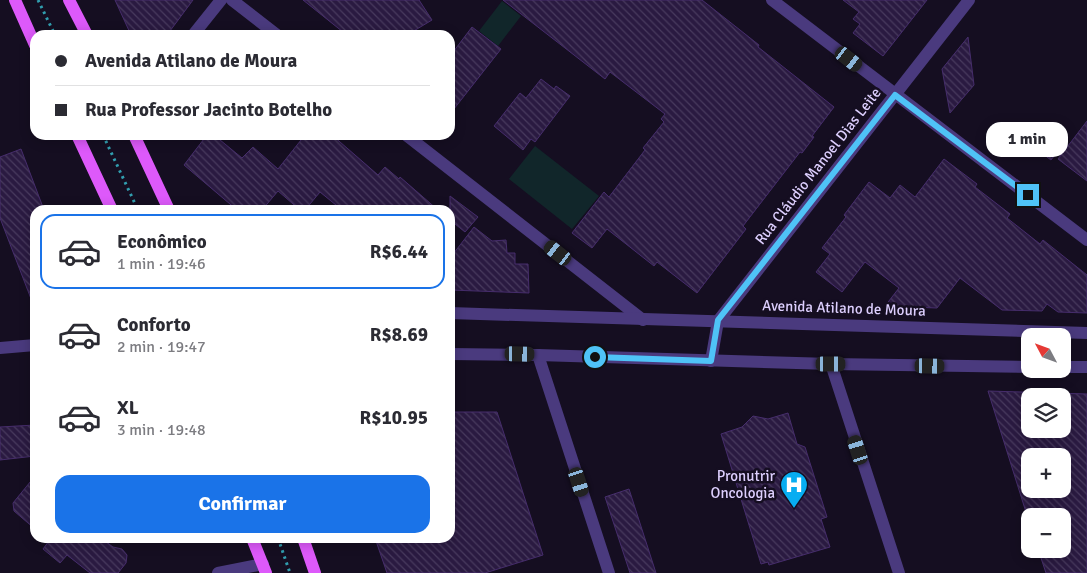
<!DOCTYPE html>
<html lang="pt">
<head>
<meta charset="utf-8">
<style>
  :root { --surface:#fff; --page:#f7f7f7; --text:#2b2b33; --muted:#7c7c81; --line:#e1e1e2; --accent:#1a73e8 }
  body { margin:0; font-family:Signika,sans-serif; background:var(--page); color:var(--text); height:100vh; display:flex; flex-direction:column; font-size:19px; white-space:nowrap }
  * { box-sizing:border-box; margin:0 }
  p { font-size:16px; color:var(--muted) }
  .icon { flex:none; width:28px; height:28px; fill:none; stroke:currentColor; stroke-width:2; stroke-linecap:round; stroke-linejoin:round }
  .map { position:relative; flex:1; overflow:hidden }
  .side { position:absolute; left:30px; top:205px; width:425px; height:338px; display:flex; flex-direction:column; background:var(--surface); border-radius:15px; box-shadow:0 2px 12px #0003 }
  .side>* { flex:none }
  .top-card { position:absolute; left:30px; top:30px; width:425px; height:110px; border-radius:15px; box-shadow:0 2px 12px #0003; display:grid; align-content:center; height:110px; padding:0 25px; background:var(--surface) }
  .needle { width:32px; rotate:311deg }
  .fabs { position:absolute; left:1021px; top:328px; display:grid; gap:10px }
  .fabs a { display:grid; place-items:center; width:50px; height:50px; border-radius:10px; background:var(--surface); box-shadow:0 2px 12px #0003; font-size:25px }
  .end { position:absolute; width:22px; height:22px; margin:-11px; border:6px solid #4fc3f7; background:#111; box-shadow:0 0 0 2px #111 }
  .from { border-radius:50% }
  .bubble { position:absolute; height:35px; border-radius:15px; background:var(--surface); box-shadow:0 2px 12px #0003; font-size:16px; font-weight:700; line-height:35px; text-align:center }
  .car { position:absolute; width:15px; height:30px; margin:-15px -8px; border-radius:6px; box-shadow:0 0 4px 1px #0007; background:linear-gradient(#222 24%,#8ab4d8 0 40%,#222 0 76%,#8ab4d8 0 86%,#222 0) }
  .top-card b { display:flex; align-items:center; gap:18px; height:48px; font-size:19px }
  .top-card b+b { border-top:1px solid var(--line) }
  .top-card i { width:12px; height:12px; background:var(--text) }
  ul { padding:9px 0 0; list-style:none }
  li { display:flex; align-items:center; gap:15px; height:75px; margin:0 10px 8px; padding:0 15px; border:2px solid transparent; border-radius:15px }
  li div { flex:1 }
  li b { display:block; font-size:19px }
  li em { font-style:normal; font-weight:700 }
  li.selected { border-color:var(--accent) }
  li>.icon { width:45px; height:45px; stroke-width:1.5 }
  .cta { display:flex; gap:10px; margin-top:auto; padding:10px 25px }
  .cta a { flex:1; height:58px; border-radius:15px; background:var(--accent); color:#fff; font-size:20px; font-weight:700; line-height:58px; text-align:center }
  .map>svg:first-child { display:block }
</style>
</head>
<body>
<div class="map">
<svg width="1087" height="573" viewBox="0 0 1087 573">
  <defs>
    <pattern id="building-back-hatch" width="6" height="6" patternUnits="userSpaceOnUse" patternTransform="scale(1.25)"><rect width="6" height="6" fill="#2a1a41"/><path d="M-1 5l2 2M0 0l6 6M5-1l2 2" fill="none" stroke="#483a5e"/></pattern>
  </defs>
  <rect width="100%" height="100%" fill="#150e21"/>
  <path fill="#11262a" d="M502 1 521 16 498 46 479 31Z
    M535 146 599 196 572 229 509 179Z"/>
  <path fill="url(#building-back-hatch)" stroke="#462d6c" fill-rule="evenodd" d="M115 0H193L167 35H131Z
    M303 0H419L432 20 407 35H350L343 32Z
    M503 0H702L759 45 758 47 834 107 812 136 814 137 802 153 800 152 743 226 746 229 697 293 657 262 654 266 607 229 592 248 572 233 604 192 609 197 645 150 643 148 664 122 661 119 665 114 610 72 605 79Z
    M843 0H927L883 56 853 33 860 24 853 19 859 12Z
    M472 27 501 49 450 114V56Z
    M968 37 974 85 950 113 942 69Z
    M541 79 554 89 556 86 570 96 535 142 531 139 523 150 494 126 520 93 526 98Z
    M1087 121V181L1058 159Z
    M207 135H214L242 158 253 147 278 169 305 135H332L378 175 385 167 399 179 400 177 438 210H383L377 205 374 210H342L320 192 305 210H300L278 191 262 210H237L184 165Z
    M1045 137 1067 139 1051 160 1035 148Z
    M21 149 44 210H35V303L33 304 0 218V157Z
    M944 159 977 184 975 187 1010 214 1007 218 1040 244 1043 240 1087 275V313L1058 312 1047 304 1042 311 1002 310 960 278 937 308 885 306 899 288 865 262 842 292 816 272 830 254 822 248 846 217 844 215 869 182 890 198 900 185 915 197Z
    M450 196 478 217 465 232 450 220Z
    M474 227 492 241 506 240 507 253H515V264H528L529 293 450 290V258Z
    M988 391 1087 394V573H1046L1038 549H1062V516H1030V525ZM1030 396H1062V429H1030ZM1030 456H1062V489H1030Z
    M450 412H497L543 555 485 573H387L375 538H450Z
    M788 413 797 444 805 447 827 517 821 519 830 547 769 565 768 562 761 564 721 434 742 427 753 416 768 419Z
    M35 425V456L0 460V427Z
    M35 476V529L14 511 13 503Z
    M629 489 656 573H630L605 497Z
    M45 538H101L113 547 122 549 127 555 126 563 118 573H90L67 555 60 563 43 549 49 541Z"/>
  <g fill="none" stroke-linecap="round" stroke-linejoin="round">
    <path stroke="#319eaf" stroke-width="3" stroke-dasharray="2.5 4" stroke-linecap="butt" d="M38 0 55 35
      M103 135 138 210
      M278 538 290 573"/>
    <path stroke="#4a3a7e" stroke-width="12" d="M218 573 263 564"/>
    <path stroke="#4a3a7e" stroke-width="12" d="M232 0 277 35
      M772 0 1087 240
      M193 35 221 0
      M406 135 643 320
      M0 348 35 345
      M538 355 609 573
      M711 361 718 321 969 0
      M831 364 899 573"/>
    <path stroke="#4a3a7e" stroke-width="12" d="M450 313 1087 333
      M450 354 538 355 831 364 1030 367
      M1062 367H1087"/>
    <path stroke="#dd59fa" stroke-width="12" d="M15 0 35 45
      M69 0 87 35
      M77 135 112 210
      M134 135 169 210
      M252 538 266 573
      M303 538 315 573"/>
  </g>
  <g fill="none" stroke-linecap="round" stroke-linejoin="round">
    <path stroke="#4fc3f7" stroke-width="6" d="M595 357 711 361 718 320 895 95 1028 195"/>
  </g>
  <defs>
    <symbol id="hospital-pin" viewBox="-11 -11 22 30"><path d="M0 17L-7.5 6A9.5 9.5 0 1 1 7.5 6Z" fill="#07adf1" stroke="#150e21"/><path d="M-5-5h3v3.5h4V-5h3V5h-3V1.5h-4V5h-3Z" fill="#fff"/></symbol>
  </defs>
  <g fill-rule="evenodd">
    <use href="#hospital-pin" x="778" y="469" width="32" height="43"/>
  </g>
  <g text-anchor="middle" dominant-baseline="central" stroke-width="5" stroke-linejoin="round" paint-order="stroke">
    <g font-size="15" fill="#ddcffe" stroke="#150e21">
      <text transform="translate(818 166) rotate(-52)">Rua Cláudio Manoel Dias Leite</text>
      <text transform="translate(844 308) rotate(2)">Avenida Atilano de Moura</text>
    </g>
    <g font-size="15" fill="#ddcffe" stroke="#150e21" text-anchor="end">
      <text x="775" y="476">Pronutrir<tspan x="775" dy="17">Oncologia</tspan></text>
    </g>
  </g>
</svg>
<div class="fabs">
<a><svg class="needle" viewBox="-14 -14 28 28"><path d="M0-13l5 13h-10z" fill="#e53935"/><path d="M0 13l5-13h-10z" fill="#7c7c81"/></svg></a>
<a><svg class="icon" aria-label="layers" viewBox="0 0 24 24"><path d="M12 4l9 5-9 5-9-5zM3 14l9 5 9-5"/></svg></a>
<a>+</a>
<a>−</a>
</div>
<i class="end from" style="left:595px;top:357px"></i>
<i class="end" style="left:1028px;top:195px"></i>
<div class="bubble" style="left:986px;top:122px;width:82px">1 min</div>
<i class="car" style="left:849px;top:59px;rotate:128deg"></i>
<i class="car" style="left:558px;top:253px;rotate:308deg"></i>
<i class="car" style="left:520px;top:354px;rotate:91deg"></i>
<i class="car" style="left:831px;top:364px;rotate:90deg"></i>
<i class="car" style="left:930px;top:366px;rotate:91deg"></i>
<i class="car" style="left:858px;top:450px;rotate:342deg"></i>
<i class="car" style="left:579px;top:482px;rotate:162deg"></i>
<div class="top-card">
<b><i class="from"></i>Avenida Atilano de Moura</b>
<b><i></i>Rua Professor Jacinto Botelho</b>
</div>
<section class="side">
<ul>
<li class="selected"><svg class="icon" aria-label="car" viewBox="0 0 24 24"><path d="M5 17H2v-5l4-1 3-4h7l3 4 3 1v5h-3M9 17h6M6 11h13"/><circle cx="7" cy="17" r="2"/><circle cx="17" cy="17" r="2"/></svg><div><b>Econômico</b><p>1 min · 19:46</p></div><em>R$6.44</em></li>
<li><svg class="icon" aria-label="car" viewBox="0 0 24 24"><path d="M5 17H2v-5l4-1 3-4h7l3 4 3 1v5h-3M9 17h6M6 11h13"/><circle cx="7" cy="17" r="2"/><circle cx="17" cy="17" r="2"/></svg><div><b>Conforto</b><p>2 min · 19:47</p></div><em>R$8.69</em></li>
<li><svg class="icon" aria-label="car" viewBox="0 0 24 24"><path d="M5 17H2v-5l4-1 3-4h7l3 4 3 1v5h-3M9 17h6M6 11h13"/><circle cx="7" cy="17" r="2"/><circle cx="17" cy="17" r="2"/></svg><div><b>XL</b><p>3 min · 19:48</p></div><em>R$10.95</em></li>
</ul>
<div class="cta"><a>Confirmar</a></div>
</section>
</div>
</body>
</html>
